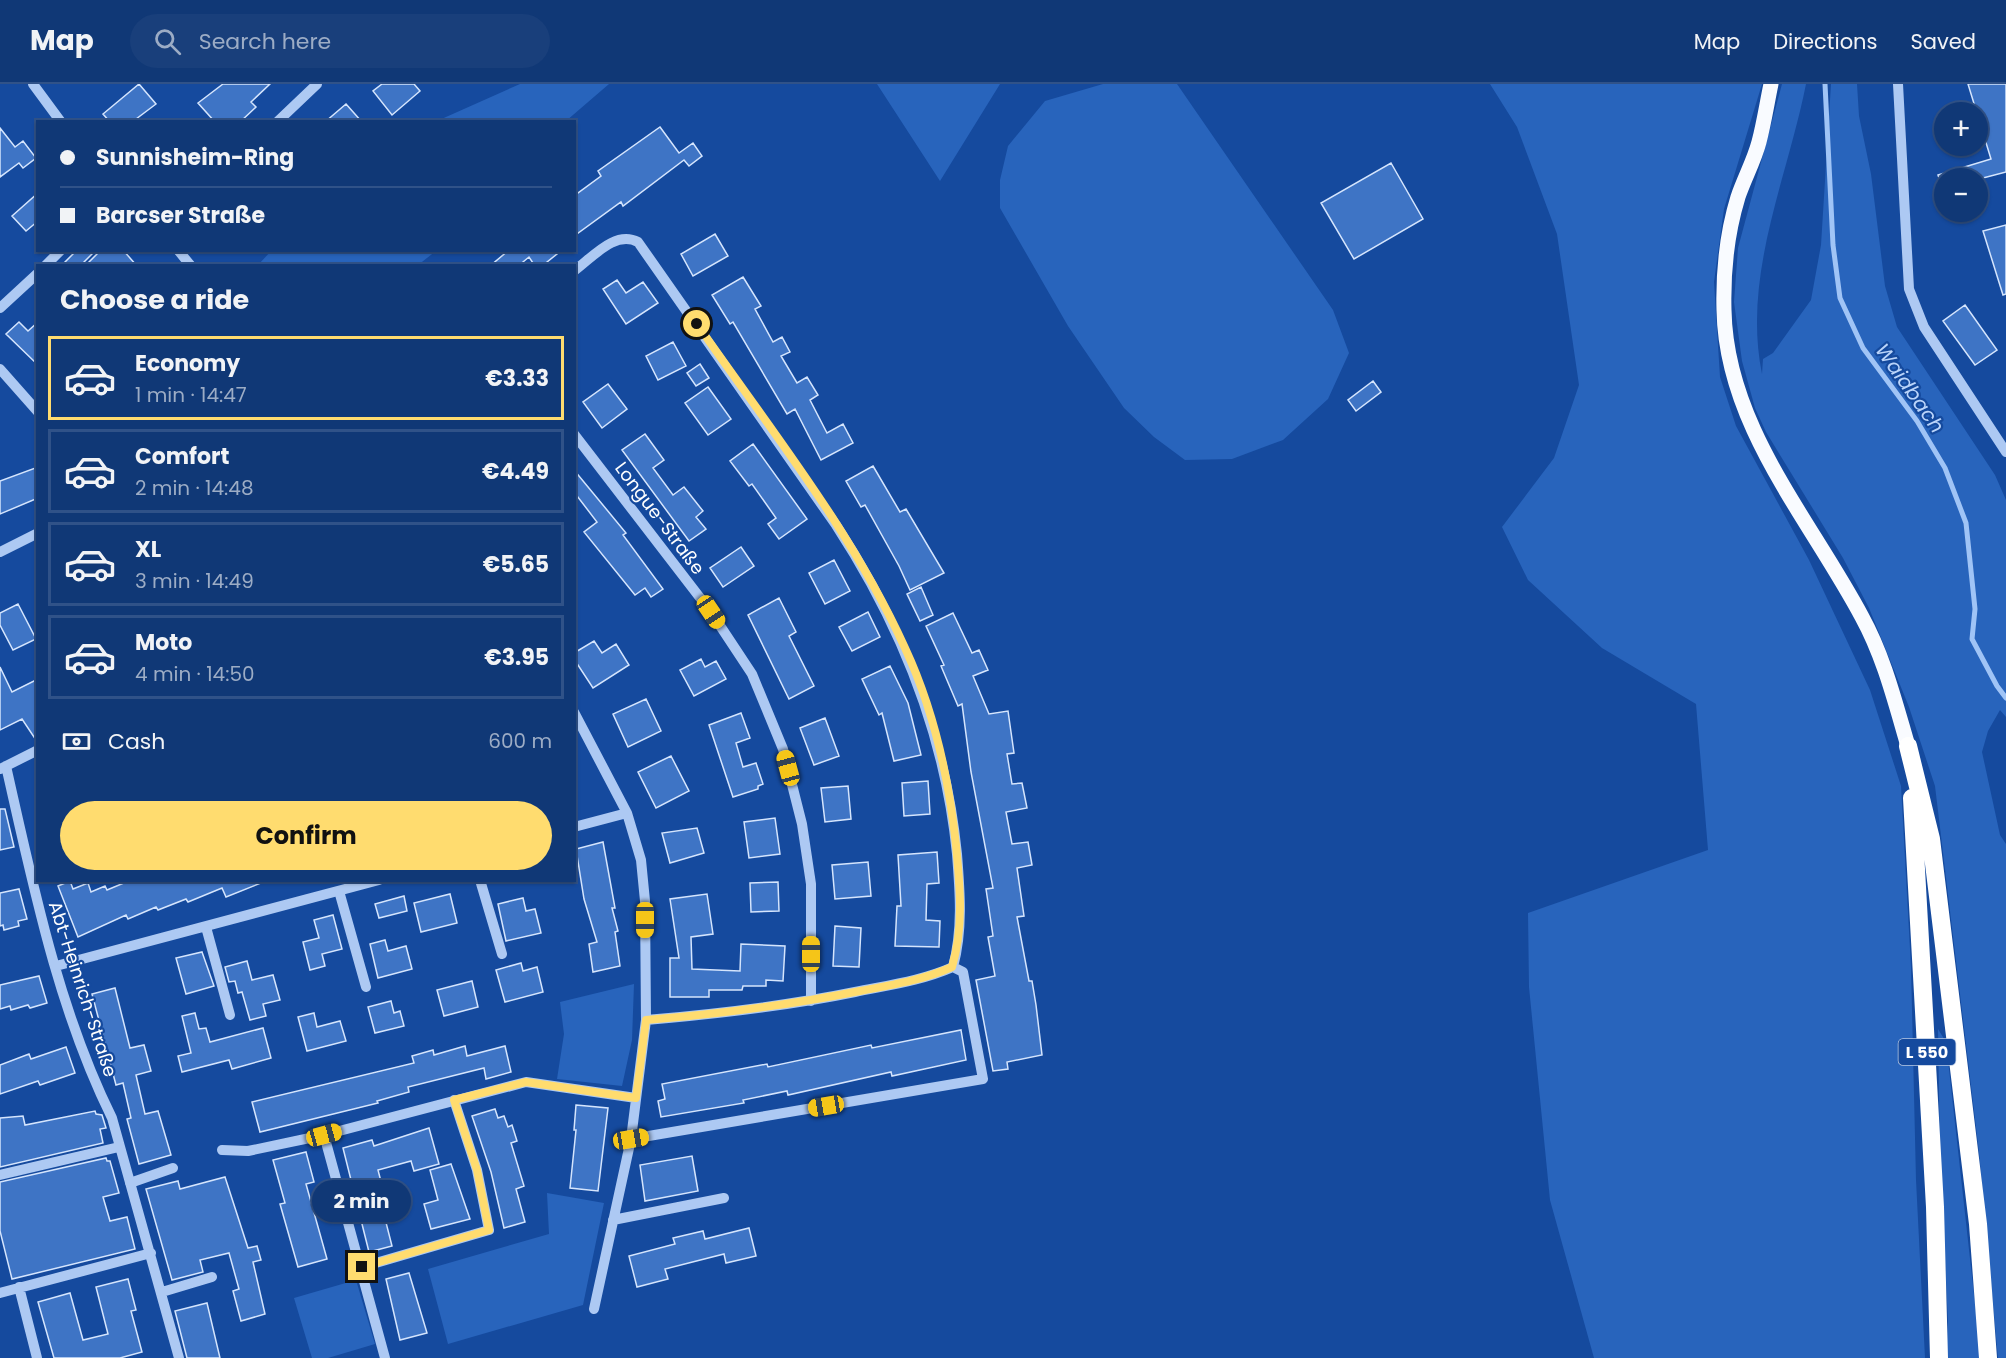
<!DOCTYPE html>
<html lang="en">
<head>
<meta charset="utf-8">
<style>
  :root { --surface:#103876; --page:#193f7b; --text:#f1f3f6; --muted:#9cacc5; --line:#305288; --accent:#ffdc6f }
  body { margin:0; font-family:Poppins,sans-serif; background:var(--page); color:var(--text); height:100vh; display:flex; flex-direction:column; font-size:22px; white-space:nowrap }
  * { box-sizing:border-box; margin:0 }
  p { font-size:20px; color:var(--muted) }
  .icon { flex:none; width:33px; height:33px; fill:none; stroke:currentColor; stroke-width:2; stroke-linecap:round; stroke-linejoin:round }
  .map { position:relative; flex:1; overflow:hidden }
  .details { position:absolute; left:36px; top:180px; width:540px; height:618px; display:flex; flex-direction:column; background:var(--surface); border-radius:0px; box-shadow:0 2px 4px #0004,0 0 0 2px var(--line) }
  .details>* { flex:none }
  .guide { position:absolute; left:36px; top:36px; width:540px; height:132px; border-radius:0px; box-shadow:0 2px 4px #0004,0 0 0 2px var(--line); display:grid; align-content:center; height:132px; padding:0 24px; background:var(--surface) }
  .fabs { position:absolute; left:1934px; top:18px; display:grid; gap:12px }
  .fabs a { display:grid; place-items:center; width:54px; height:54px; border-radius:50%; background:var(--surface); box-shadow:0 2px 4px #0004,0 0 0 2px var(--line); font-size:30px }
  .end { position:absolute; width:27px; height:27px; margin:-14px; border:8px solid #ffdc6f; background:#111; box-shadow:0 0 0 3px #111 }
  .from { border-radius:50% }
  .bubble { position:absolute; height:42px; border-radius:21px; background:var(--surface); box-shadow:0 2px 4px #0004,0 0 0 2px var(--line); font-size:20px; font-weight:700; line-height:42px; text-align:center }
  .car { position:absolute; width:18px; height:36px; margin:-18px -9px; border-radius:8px; box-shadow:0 0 4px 2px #0007; background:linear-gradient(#f5c518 24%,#345 0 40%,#f5c518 0 76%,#345 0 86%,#f5c518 0) }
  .guide b { display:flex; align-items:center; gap:21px; height:57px; font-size:22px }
  .guide b+b { border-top:2px solid var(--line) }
  .guide i { width:15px; height:15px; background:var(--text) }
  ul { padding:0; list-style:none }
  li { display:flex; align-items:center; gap:18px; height:84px; margin:0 12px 9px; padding:0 12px; border:3px solid var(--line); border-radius:0px }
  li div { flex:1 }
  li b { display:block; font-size:22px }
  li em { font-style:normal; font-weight:700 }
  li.current { border-color:var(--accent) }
  li>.icon { width:54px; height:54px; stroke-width:1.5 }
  h2 { padding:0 24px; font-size:27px; line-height:72px }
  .pay { display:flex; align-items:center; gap:15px; height:66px; padding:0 24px; font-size:22px }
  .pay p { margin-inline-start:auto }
  .primary-button { display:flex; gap:12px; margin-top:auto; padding:12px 24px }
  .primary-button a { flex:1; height:69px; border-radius:36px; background:var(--accent); color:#111; font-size:24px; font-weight:700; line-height:69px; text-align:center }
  header { display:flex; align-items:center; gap:36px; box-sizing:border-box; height:84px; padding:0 30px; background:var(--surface); border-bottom:2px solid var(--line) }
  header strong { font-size:28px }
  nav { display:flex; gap:33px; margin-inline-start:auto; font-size:21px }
  .search { width:420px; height:54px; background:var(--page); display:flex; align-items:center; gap:15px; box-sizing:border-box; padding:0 21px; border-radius:33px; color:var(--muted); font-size:22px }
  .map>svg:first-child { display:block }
</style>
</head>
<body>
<header>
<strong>Map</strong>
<div class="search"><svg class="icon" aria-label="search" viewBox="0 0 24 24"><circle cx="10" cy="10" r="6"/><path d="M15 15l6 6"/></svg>Search here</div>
<nav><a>Map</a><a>Directions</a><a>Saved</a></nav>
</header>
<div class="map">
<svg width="2006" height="1274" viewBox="0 0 2006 1274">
  <rect width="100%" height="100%" fill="#154a9e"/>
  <path fill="#2864bc" d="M520 0H609L566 37H437Z
    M877 0H1000L940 97Z
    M1103 0H1177L1333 226 1349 269 1328 315 1283 356 1232 375 1185 376 1154 353 1124 324 1068 242 1000 124V96L1008 62 1045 17Z
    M1490 0H1762L1724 125 1714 198 1720 293 1736 342 1809 476 1870 606 1901 702 1911 883 1916 1096 1925 1274H1594L1550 1116 1529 903 1528 829 1708 766 1696 620 1602 564 1528 496 1502 443 1554 374 1579 301 1557 150 1517 43Z
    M1782 0H1806C1787 96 1742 191 1762 290L1763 275 1773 269 1811 216 1821 161 1831 0H1857L1859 32 1871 90 1885 202 1897 243 1995 391 2006 416V633L2000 626 1988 647 1982 668 2000 751 2006 760V1274H1998L1979 1068 1935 702 1909 623 1869 524 1843 474 1766 348 1755 324 1742 277 1734 218 1738 164Z
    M272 166H436V167L418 181H258Z
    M634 900 632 956 622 1002 557 995 564 950 560 918Z
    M1938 945 1946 958 1981 1274H1946L1948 1238 1940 1073Z
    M547 1109 604 1119 583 1221 448 1260 428 1185 549 1150Z
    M356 1196 375 1260 328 1274H312L294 1214Z"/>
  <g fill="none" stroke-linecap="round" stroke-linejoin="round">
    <path stroke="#a0c4f6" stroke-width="5" d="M1825 0 1833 161 1840 214 1863 264 1917 337 1945 384 1966 439 1975 525 1972 555 1997 602 2006 614"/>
  </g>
  <path fill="#3e74c5" stroke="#d5e5fd" stroke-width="1.5" d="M139 0 156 20 132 38H110L103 30Z
    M223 0H270L251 18 256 23 240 38H215L198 19Z
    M382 0H414L420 7 392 31 373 7Z
    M1968 0H2006V88L1983 94H1939L1938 91 1991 75Z
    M346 20 362 38H325Z
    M660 43 679 69 693 59 702 72 689 82 684 76 623 122 621 118 574 152V112L601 92 598 87Z
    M0 44 15 63 23 57 36 74 23 84 19 79 0 93Z
    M1391 79 1423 135 1354 175 1321 119Z
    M38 109V137L26 147 12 132Z
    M2006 141V210L2003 211 1983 147Z
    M715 150 728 172 693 192 681 170Z
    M77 166H96L80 182H61Z
    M101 166H123L137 182H85Z
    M509 166H562L542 182H535L529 173 518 182H490Z
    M743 193 761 222 755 225 773 258 782 253 790 268 781 272 797 299 807 293 818 311 810 316 827 349 843 340 853 359 821 376 795 325 787 330 733 238 730 240 712 211Z
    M617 196 626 209 643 198 658 219 626 240 603 205Z
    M1965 221 1997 266 1975 281 1943 237Z
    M19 238 28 247 38 238V281L6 250Z
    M673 258 686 282 658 296 646 272Z
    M700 280 709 294 696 302 687 289Z
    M1373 297 1381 308 1356 327 1348 316Z
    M608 300 627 325 602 344 583 318Z
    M708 303 731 335 708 351 685 319Z
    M645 350 664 376 653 384 673 411 684 403 703 427 696 433 706 445 689 457 622 366Z
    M753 360 807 435 779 455 768 440 776 434 752 400 749 402 730 377Z
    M873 382 900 428 906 425 944 489 910 506 899 482 865 421 861 423 846 397Z
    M38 383V414L0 430V397Z
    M574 386 626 449 623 451 663 505 651 513 645 504 635 511 584 448 597 438 574 408Z
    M741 463 754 482 723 503 710 484Z
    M834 476 850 507 825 520 809 489Z
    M921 503 933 531 920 537 907 510Z
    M779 514 796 548 789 552 814 602 789 615 748 531Z
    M18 520 36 555 13 566 0 541V529Z
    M868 528 880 553 852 567 839 543Z
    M953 529 972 569 979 566 988 586 973 592 989 630 1008 627 1014 669 1007 670 1012 700 1022 699 1027 724 1006 728 1012 760 1028 758 1032 781 1017 784 1024 832 1017 833 1029 897H1032L1036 921 1042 971 1007 978 1008 985 993 987 976 896 995 892 988 853 993 852 986 805 993 804 971 688 962 620 958 622 941 582 944 581 926 542Z
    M594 557 602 569 616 560 629 581 593 604 574 575V569Z
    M701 575 705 583 716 577 726 595 694 612 680 586Z
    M890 582 908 619 921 671 894 677 882 629 879 631 862 595Z
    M0 583 12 608 38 595V659L22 635 0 646Z
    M646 615 661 647 628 663 613 630Z
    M741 629 750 654 736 659 743 683 756 679 763 700 758 702V705L733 713 709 641Z
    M825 634 839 672 814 681 800 644Z
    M671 672 689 707 656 724 638 688Z
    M928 697 930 730 904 732 902 699Z
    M848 702 851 735 825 738 821 704Z
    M0 725H5L14 763 0 766Z
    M775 734 780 770 749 774 744 738Z
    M697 744 704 769 670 779 662 749Z
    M603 758 615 824H612L618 847 615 848 620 882 593 888 589 860 597 858 584 815 576 765Z
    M937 768 939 799 927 800 926 836 940 837 939 863 895 862 897 822H901L898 771Z
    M868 778 871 812 835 815 832 781Z
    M131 796H266V797L226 813 222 804 188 818 186 815 158 826 156 823 128 835 126 831 78 853 58 802 70 797 73 805 88 799 91 808 105 802 107 806Z
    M778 798 779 827 751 828 750 799Z
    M19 805 27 835 18 837 19 842 4 846 3 841 0 842V809Z
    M450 810 457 839 421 848 414 819Z
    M707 810 713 850 691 853 692 885 740 887 741 860 785 862 783 897 766 896V902H743L742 906H709V913H670V874H679L670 815Z
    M404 812 407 827 379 834 375 820Z
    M523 814 526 827 535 825 541 849 506 857 498 820Z
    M333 831 342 865 322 870 325 882 310 886 303 858 319 854 314 836Z
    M835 842 861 844 859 883 833 882Z
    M385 856 388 867 406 862 412 885 378 894 370 860Z
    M202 868 214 902 186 910 176 874Z
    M247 877 252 896 273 891 280 916 263 920 266 932 250 936 242 908 238 909 235 897 229 898 225 883Z
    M521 879 523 887 537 883 543 908 505 918 496 886Z
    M39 892 47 919 30 924 28 921 11 926 10 922 0 925V901Z
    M472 897 478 923 444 932 437 906Z
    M115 904 130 964 144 961 151 987 136 991 145 1030 158 1027 171 1071 139 1080 127 1035 131 1034 123 999 116 1001 92 910Z
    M391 917 394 929 400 927 404 942 375 949 368 923Z
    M195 929 199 945 206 944 210 958 263 944 271 974 232 985 229 976 182 988 178 972 191 969 182 932Z
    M314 929 317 943 340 937 346 957 307 967 298 933Z
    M961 946 966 976 892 992 891 988 788 1011 787 1007 743 1016 744 1019 661 1033 658 1017 665 1015 662 1000 767 980 768 983 871 961 872 964Z
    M465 962 467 972 505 962 511 988 486 995 484 984 408 1003 409 1008 377 1017 378 1019 260 1048 252 1018 414 979 412 972 433 966 434 971Z
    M66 963 75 989 40 1001 38 997 0 1010V981L29 970 31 975Z
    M576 1021 608 1024 598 1107 570 1104 576 1046H574Z
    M495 1025 498 1034 504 1032 508 1043 512 1041 517 1057 511 1059 524 1102 516 1105 525 1138 504 1144 491 1088 472 1032Z
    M95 1027 96 1030 102 1031 106 1044 100 1045 103 1059 0 1083V1034L23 1032 25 1041Z
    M429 1044 439 1080 414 1087 411 1077 378 1086 386 1117 381 1119 392 1162 369 1168 343 1064 372 1056 374 1062Z
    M306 1068 314 1098 306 1100 327 1175 298 1183 280 1120 285 1119 273 1076Z
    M692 1072 698 1107 645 1117 640 1081Z
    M106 1074 107 1077H110L119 1109 103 1113 110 1137 127 1133 135 1165 12 1195 0 1147V1098Z
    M451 1080 470 1135 431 1145 424 1120 438 1116 430 1086Z
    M225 1093 248 1164 257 1162 261 1176 253 1178 265 1230 241 1237 233 1207 239 1205 229 1169 200 1176 203 1188 172 1196 146 1105 178 1097 180 1105Z
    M749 1144 756 1172 726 1179 724 1170 665 1185 668 1195 637 1203 629 1172 675 1160 673 1154 703 1147 705 1155Z
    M409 1189 427 1249 400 1256 386 1195Z
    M128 1195 136 1226 131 1227 142 1268 120 1274H54L38 1218 70 1209 83 1256 108 1250 96 1203Z
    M207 1219 220 1274H187L175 1227Z"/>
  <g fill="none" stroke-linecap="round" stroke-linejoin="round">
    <path stroke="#adc9f3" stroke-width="10" d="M33 0 61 38
      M1898 0 1909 205 1924 243 2006 368
      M277 38 317 0
      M178 166 191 182
      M45 182 61 166
      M574 187C593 173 615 146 638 158L836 441C902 542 945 649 957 770 960 808 963 846 953 883L963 888 983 995 631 1055
      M0 224 38 189
      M0 285 38 328
      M574 350 711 528 752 590 783 665 802 740 811 800V917
      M0 468 38 449
      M574 628 627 729 641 776 645 817 646 936 631 1055 594 1225
      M6 682C33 801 58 925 112 1034L179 1274
      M0 685 38 666
      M574 743 627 729
      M480 796 502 870
      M339 807 366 903
      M206 843 230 931
      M56 882 379 796
      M646 936C717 930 786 922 855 908 889 901 921 897 953 883
      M324 1051 385 1274
      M222 1066 248 1067 324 1051 526 998 636 1014
      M0 1091 119 1063
      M130 1099 173 1084
      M613 1136 724 1114
      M362 1183 489 1146 477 1086 454 1016
      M19 1203 37 1274
      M162 1208 212 1193
      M0 1209 151 1169"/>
    <path stroke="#f9fbff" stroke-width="15" d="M1771 0C1767 19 1764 39 1759 58 1754 77 1744 95 1738 113 1727 149 1723 188 1724 226 1726 342 1810 435 1862 533 1884 573 1895 618 1908 662"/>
    <path stroke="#fff" stroke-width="18" d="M1908 662 1931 755 1978 1140 1988 1274
      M1912 714 1935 1123 1939 1274"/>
  </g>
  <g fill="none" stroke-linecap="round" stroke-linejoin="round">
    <path stroke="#ffdc6f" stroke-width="8" d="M362 1183 489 1146 477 1086 454 1016 526 998 636 1014 646 936C719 930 789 921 860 907 892 901 923 896 952 883 964 843 960 802 956 761 949 696 933 624 905 564 852 447 770 345 697 240"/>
  </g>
  <g text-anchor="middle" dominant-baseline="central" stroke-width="4.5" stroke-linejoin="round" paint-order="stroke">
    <rect fill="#154a9e" stroke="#b9c9e2" stroke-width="1.5" x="1898.5" y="955" width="57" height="26" rx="4.5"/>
    <g font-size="16" font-weight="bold" fill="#fff">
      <text x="1927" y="968">L 550</text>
    </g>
    <g font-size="18" fill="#fff" stroke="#154a9e">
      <text transform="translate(660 434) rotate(53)">Longue-Straße</text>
      <text transform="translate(83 905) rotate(72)">Abt-Heinrich-Straße</text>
    </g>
    <g font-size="20" font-style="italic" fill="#bad4fa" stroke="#154a9e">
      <text transform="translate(1910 304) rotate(55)">Waidbach</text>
    </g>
  </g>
</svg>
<div class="fabs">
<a>+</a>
<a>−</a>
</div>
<i class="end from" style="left:697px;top:240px"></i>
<i class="end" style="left:362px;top:1183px"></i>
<div class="bubble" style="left:312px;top:1096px;width:99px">2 min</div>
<i class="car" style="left:711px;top:528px;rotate:146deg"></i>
<i class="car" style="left:788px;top:684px;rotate:345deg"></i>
<i class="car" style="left:645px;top:836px;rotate:180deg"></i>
<i class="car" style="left:811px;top:870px;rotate:0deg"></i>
<i class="car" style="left:826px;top:1022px;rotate:260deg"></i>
<i class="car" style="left:324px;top:1051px;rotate:75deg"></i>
<i class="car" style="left:631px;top:1055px;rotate:81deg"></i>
<div class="guide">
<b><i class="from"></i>Sunnisheim-Ring</b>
<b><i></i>Barcser Straße</b>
</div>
<section class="details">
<h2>Choose a ride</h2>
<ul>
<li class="current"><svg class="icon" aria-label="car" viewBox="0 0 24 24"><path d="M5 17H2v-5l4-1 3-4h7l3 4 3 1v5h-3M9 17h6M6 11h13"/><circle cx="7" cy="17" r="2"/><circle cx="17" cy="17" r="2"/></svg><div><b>Economy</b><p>1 min · 14:47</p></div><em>€3.33</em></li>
<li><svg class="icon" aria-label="car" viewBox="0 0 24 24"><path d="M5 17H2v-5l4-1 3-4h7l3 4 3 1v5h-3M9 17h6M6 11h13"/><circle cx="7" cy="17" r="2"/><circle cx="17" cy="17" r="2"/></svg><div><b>Comfort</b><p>2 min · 14:48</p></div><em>€4.49</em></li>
<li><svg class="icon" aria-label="car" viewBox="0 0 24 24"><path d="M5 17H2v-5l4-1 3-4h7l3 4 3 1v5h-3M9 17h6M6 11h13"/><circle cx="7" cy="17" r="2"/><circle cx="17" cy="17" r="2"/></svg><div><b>XL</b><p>3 min · 14:49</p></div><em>€5.65</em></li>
<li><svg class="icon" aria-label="car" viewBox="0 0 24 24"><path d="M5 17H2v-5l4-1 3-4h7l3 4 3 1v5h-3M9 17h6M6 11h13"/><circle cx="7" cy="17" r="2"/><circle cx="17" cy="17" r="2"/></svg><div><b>Moto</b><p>4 min · 14:50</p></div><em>€3.95</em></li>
</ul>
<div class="pay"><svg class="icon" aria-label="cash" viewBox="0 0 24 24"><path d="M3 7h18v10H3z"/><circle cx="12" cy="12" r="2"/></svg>Cash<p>600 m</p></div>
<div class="primary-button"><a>Confirm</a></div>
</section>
</div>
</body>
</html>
